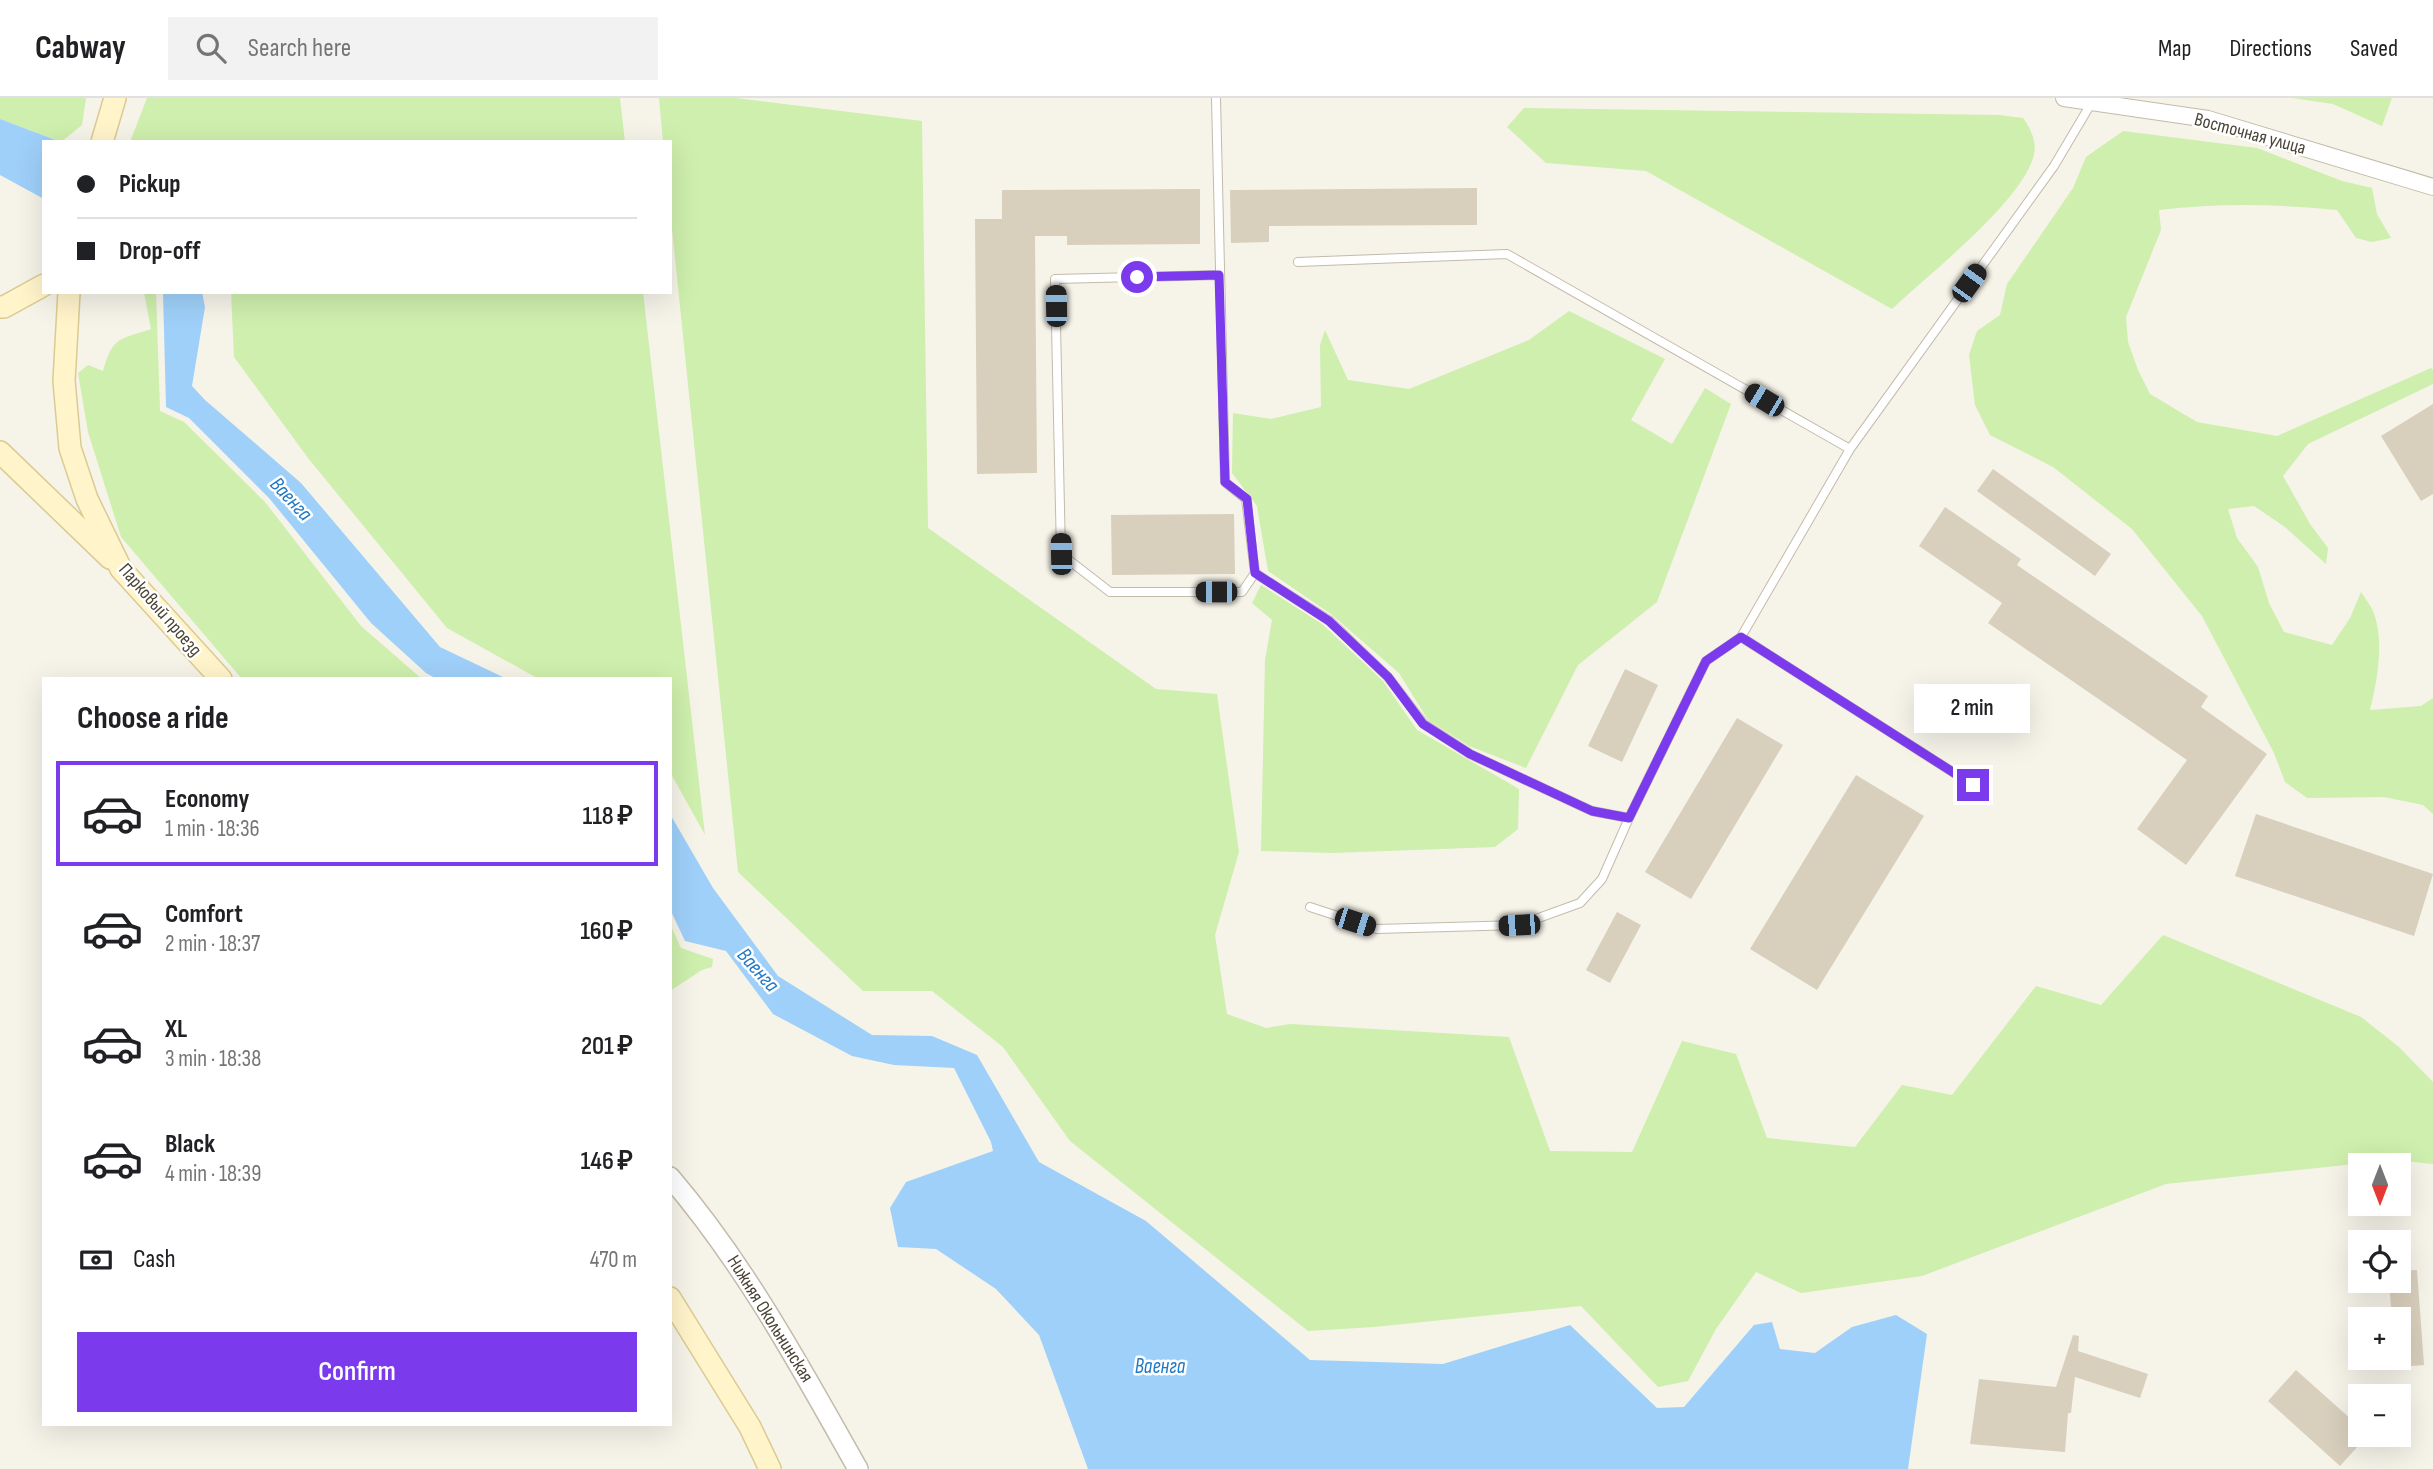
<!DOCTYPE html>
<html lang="en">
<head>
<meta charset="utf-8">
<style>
  :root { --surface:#fff; --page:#f2f2f2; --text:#202124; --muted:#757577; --line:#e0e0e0; --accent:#7c3aed }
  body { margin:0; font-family:"Sofia Sans Condensed",sans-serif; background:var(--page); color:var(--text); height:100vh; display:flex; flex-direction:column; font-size:26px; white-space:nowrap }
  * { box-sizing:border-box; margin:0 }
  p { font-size:23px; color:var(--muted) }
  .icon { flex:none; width:38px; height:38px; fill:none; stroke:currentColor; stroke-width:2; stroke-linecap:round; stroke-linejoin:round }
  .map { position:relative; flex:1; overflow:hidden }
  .side { position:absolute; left:42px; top:579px; width:630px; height:749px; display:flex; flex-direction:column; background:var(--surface); border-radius:0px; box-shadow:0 7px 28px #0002 }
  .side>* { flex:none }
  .banner { position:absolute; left:42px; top:42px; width:630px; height:154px; border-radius:0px; box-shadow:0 7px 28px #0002; display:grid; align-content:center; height:154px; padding:0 35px; background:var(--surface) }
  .needle { width:46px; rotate:180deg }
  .tools { position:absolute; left:2348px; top:1055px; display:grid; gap:14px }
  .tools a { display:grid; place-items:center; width:63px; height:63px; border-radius:0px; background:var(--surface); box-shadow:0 7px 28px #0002; font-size:35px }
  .end { position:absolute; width:32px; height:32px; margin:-16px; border:9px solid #7c3aed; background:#fff; box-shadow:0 0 0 4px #fff }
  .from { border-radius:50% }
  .bubble { position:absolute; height:49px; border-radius:0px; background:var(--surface); box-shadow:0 7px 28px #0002; font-size:23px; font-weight:600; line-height:49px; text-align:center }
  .car { position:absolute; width:21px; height:42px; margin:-21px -10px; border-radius:9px; box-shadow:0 0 5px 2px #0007; background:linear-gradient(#222 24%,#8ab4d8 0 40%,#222 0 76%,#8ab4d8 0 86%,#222 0) }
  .banner b { display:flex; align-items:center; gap:24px; height:66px; font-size:26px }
  .banner b+b { border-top:2px solid var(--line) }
  .banner i { width:18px; height:18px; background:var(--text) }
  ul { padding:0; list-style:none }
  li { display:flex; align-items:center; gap:21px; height:105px; margin:0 14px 10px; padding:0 21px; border:4px solid transparent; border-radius:0px }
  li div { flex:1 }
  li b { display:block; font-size:26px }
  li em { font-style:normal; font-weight:600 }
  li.active { border-color:var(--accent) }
  li>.icon { width:63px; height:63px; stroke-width:1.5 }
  h2 { padding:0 35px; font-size:32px; line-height:84px }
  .pay { display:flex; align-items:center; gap:18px; height:77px; padding:0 35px; font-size:26px }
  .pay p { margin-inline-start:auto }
  .cta { display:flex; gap:14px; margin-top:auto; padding:14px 35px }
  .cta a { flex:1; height:80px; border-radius:0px; background:var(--accent); color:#fff; font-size:28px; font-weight:600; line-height:80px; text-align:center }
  header { display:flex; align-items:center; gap:42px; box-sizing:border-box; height:98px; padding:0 35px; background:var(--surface); border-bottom:2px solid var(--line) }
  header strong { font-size:33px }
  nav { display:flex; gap:38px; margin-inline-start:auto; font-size:24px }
  .search { width:490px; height:63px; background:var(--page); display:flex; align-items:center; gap:18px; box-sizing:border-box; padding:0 24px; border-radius:0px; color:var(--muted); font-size:26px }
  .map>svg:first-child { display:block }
</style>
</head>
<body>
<header>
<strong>Cabway</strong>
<div class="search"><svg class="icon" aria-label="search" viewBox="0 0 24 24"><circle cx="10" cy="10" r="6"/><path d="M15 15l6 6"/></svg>Search here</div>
<nav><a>Map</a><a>Directions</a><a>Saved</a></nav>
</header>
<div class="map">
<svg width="2433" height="1371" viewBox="0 0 2433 1371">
  <rect width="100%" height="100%" fill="#f6f3e9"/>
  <path fill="#ceefad" d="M0 0H86L82 27 61 44 0 21Z
    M147 0H620L625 44H130Z
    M659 0H736L922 23 928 430 1156 591 1217 596 1239 754 1215 837 1227 916 1266 930 1290 926 1509 939 1550 1053 1632 1054 1682 943 1736 956 1767 1040 1855 1049 1902 987 1952 997 2036 888 2101 907 2163 837 2361 919 2399 949 2433 984V1066L2393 1062 2166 1086 1922 1178 1801 1195 1756 1174 1716 1231 1688 1283 1658 1289 1581 1208 1374 1229 1308 1233 1070 1043 1003 949 932 893H863L738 774 670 111V44H663Z
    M2292 0H2392L2382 28 2333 6Z
    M1524 10 1999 17 2023 20C2031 31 2038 45 2033 60 2019 106 1929 176 1892 211L1646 73 1546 65 1507 29Z
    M2123 33 2257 50 2342 83 2372 90 2377 116 2391 140 2372 144 2356 140 2337 112C2277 106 2219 105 2159 112L2161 132 2126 219 2128 244 2138 272 2150 296 2197 324 2277 338 2431 270 2433 272V286L2308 346 2283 378 2310 426 2328 450 2326 466 2285 429 2254 408 2228 411 2237 440 2258 469 2269 505 2284 534 2332 547 2350 520 2361 494C2365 500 2370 507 2373 513 2385 543 2377 583 2370 612L2421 608 2433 600V716L2423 707 2384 699 2307 700 2285 684 2274 655 2202 518 2132 431 2053 369 1990 337 1975 307 1969 257 1977 233 2000 217 2007 186 2073 90 2086 59Z
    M146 194H156L160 313 184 324 265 404 361 528 422 581H242L121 439 88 334 78 275 88 267 103 273C113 238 119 242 151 231L144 195Z
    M231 194H643L705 737 670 674V581H539L447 530 308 360 234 259Z
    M1569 213 1665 261 1631 322 1672 346 1705 290 1731 306 1657 504 1578 567 1526 670 1469 648 1428 622 1399 575 1331 516 1268 473 1257 408 1232 375 1233 315 1271 321 1321 309 1320 247 1325 232 1348 282 1409 291 1529 242Z
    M1261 487 1322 526 1383 583 1417 632 1519 691 1518 731 1495 749 1333 755 1261 753 1265 562 1272 522 1252 505Z
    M670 826 681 850 713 861 712 869 702 872 670 893Z"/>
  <path fill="#9fd0f9" d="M0 21 61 44H44V101L0 77Z
    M163 194H202L205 209 192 288 205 302 301 385 440 549 507 581H437L426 575 371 525 269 400 189 320 166 309Z
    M670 716 713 790 778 878 872 937 932 938 977 957 1039 1064 1146 1123 1310 1262 1443 1266 1570 1227 1657 1310 1684 1309 1754 1227 1772 1224 1780 1251 1815 1255 1852 1229 1896 1217 1927 1236 1908 1371H1088L1039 1237 996 1191 936 1151 898 1149 890 1110 906 1084 993 1053 991 1044 954 970 894 967 852 958 773 916 726 853 685 843 670 811Z"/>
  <path fill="#d9cfbd" d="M1477 90V127L1269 128V144L1231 145 1230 92Z
    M1200 91V146L1067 147V138H1035L1037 375 977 376 975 121H1002V92Z
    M2433 306V396L2421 403 2381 338Z
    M1993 371 2111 456 2095 478 1977 393Z
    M1945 409 2021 461 2017 467 2208 598 2201 609 2267 656 2186 767 2137 731 2187 662 1988 525 2002 505 1919 448Z
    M1234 416 1235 476 1112 477 1111 417Z
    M1625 571 1658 587 1622 664 1588 648Z
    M1737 620 1783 647 1691 801 1645 774Z
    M1856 677 1924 718 1817 892 1750 851Z
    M2256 716 2433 776 2414 838 2235 778Z
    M1617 814 1641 827 1610 885 1586 872Z
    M2417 1172 2424 1267 2399 1269V1222H2392L2389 1183H2399V1173Z
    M2073 1237 2079 1238 2078 1253 2148 1276 2140 1300 2075 1279 2071 1315H2068L2065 1354 1970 1346 1979 1281 2056 1289Z
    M2296 1272 2361 1330V1337H2368L2340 1368 2268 1303Z"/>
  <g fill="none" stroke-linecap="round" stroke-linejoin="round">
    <defs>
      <path id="service" d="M1216 0 1225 384 1246 401 1255 475 1242 494H1110L1061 456 1055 181 1219 177
        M1298 164 1507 156 1850 351
        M1255 475 1330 523 1388 579 1424 626 1470 656 1592 713 1629 720
        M1973 687 1741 539 1850 351 2054 68 2092 4
        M1310 809 1377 831 1519 827 1580 805 1602 781 1629 720 1706 563 1741 539"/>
      <path id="minor" d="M2064 0 2208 21 2433 89"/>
      <path id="tertiary" d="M670 1079C746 1168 801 1270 858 1371"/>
      <path id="secondary" d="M102 44 115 0
        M69 194 64 283 70 350 87 401 121 471 221 581
        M0 209H4L44 187
        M0 354 110 460
        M670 1200 750 1329 770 1371"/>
    </defs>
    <use href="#service" stroke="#c3bbaa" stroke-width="10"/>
    <use href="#minor" stroke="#c3bbaa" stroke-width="18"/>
    <use href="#tertiary" stroke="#c3bbaa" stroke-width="22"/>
    <use href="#secondary" stroke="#dbcb93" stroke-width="24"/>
    <use href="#service" stroke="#fff" stroke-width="8"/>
    <use href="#minor" stroke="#fff" stroke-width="16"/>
    <use href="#tertiary" stroke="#fff" stroke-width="19"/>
    <use href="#secondary" stroke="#fff4ca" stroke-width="21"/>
  </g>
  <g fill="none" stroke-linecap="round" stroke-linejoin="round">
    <path stroke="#7c3aed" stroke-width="9" d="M1137 179 1219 177 1225 384 1247 401 1255 475 1329 523 1388 579 1423 626 1470 656 1592 713 1629 720 1706 563 1741 539 1973 687"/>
  </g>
  <g text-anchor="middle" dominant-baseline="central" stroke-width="5" stroke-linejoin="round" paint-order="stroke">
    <g font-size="19" fill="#4b4436" stroke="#fff">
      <text transform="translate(2250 36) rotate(15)">Восточная улица</text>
      <text transform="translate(160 512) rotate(49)">Парковый проезд</text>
      <text transform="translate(770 1221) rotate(58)">Нижняя Окольнинская</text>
    </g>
    <g font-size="21" font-style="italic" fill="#2179c5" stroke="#fff">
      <text transform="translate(291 401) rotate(47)">Ваенга</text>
      <text transform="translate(758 872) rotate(48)">Ваенга</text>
      <text x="1160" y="1268">Ваенга</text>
    </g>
  </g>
</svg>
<div class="tools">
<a><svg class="needle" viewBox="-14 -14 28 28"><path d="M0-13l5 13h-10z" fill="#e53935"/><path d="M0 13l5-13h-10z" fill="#757577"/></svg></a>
<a><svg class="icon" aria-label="locate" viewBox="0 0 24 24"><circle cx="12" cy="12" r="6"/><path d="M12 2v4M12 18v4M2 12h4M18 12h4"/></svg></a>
<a>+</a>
<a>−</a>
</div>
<i class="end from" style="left:1137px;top:179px"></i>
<i class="end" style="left:1973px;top:687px"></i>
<div class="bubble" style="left:1914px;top:586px;width:116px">2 min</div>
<i class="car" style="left:1969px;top:185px;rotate:36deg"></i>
<i class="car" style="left:1056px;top:208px;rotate:359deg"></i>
<i class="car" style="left:1764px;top:302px;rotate:301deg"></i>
<i class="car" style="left:1061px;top:456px;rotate:359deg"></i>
<i class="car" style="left:1216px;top:494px;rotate:270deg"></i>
<i class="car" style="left:1355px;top:824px;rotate:108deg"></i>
<i class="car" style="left:1519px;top:827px;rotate:267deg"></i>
<div class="banner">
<b><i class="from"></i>Pickup</b>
<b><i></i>Drop-off</b>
</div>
<section class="side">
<h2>Choose a ride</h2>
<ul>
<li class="active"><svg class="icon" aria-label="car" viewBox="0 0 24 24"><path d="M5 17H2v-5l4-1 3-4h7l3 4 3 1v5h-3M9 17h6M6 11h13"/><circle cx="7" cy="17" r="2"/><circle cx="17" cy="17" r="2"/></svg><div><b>Economy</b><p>1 min · 18:36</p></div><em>118 ₽</em></li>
<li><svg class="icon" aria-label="car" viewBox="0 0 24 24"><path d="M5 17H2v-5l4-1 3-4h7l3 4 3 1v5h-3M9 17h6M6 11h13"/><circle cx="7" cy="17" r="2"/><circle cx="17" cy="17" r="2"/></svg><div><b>Comfort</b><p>2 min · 18:37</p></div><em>160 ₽</em></li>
<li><svg class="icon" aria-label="car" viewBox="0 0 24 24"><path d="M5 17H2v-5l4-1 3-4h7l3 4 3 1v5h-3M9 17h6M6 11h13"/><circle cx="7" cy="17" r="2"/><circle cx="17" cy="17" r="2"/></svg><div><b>XL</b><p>3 min · 18:38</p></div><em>201 ₽</em></li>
<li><svg class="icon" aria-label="car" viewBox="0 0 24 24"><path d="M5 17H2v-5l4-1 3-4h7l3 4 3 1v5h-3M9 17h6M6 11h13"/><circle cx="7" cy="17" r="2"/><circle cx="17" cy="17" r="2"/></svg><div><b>Black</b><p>4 min · 18:39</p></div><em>146 ₽</em></li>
</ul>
<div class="pay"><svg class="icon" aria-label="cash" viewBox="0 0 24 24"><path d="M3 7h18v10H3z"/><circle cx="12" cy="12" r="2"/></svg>Cash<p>470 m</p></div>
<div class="cta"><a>Confirm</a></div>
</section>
</div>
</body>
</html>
